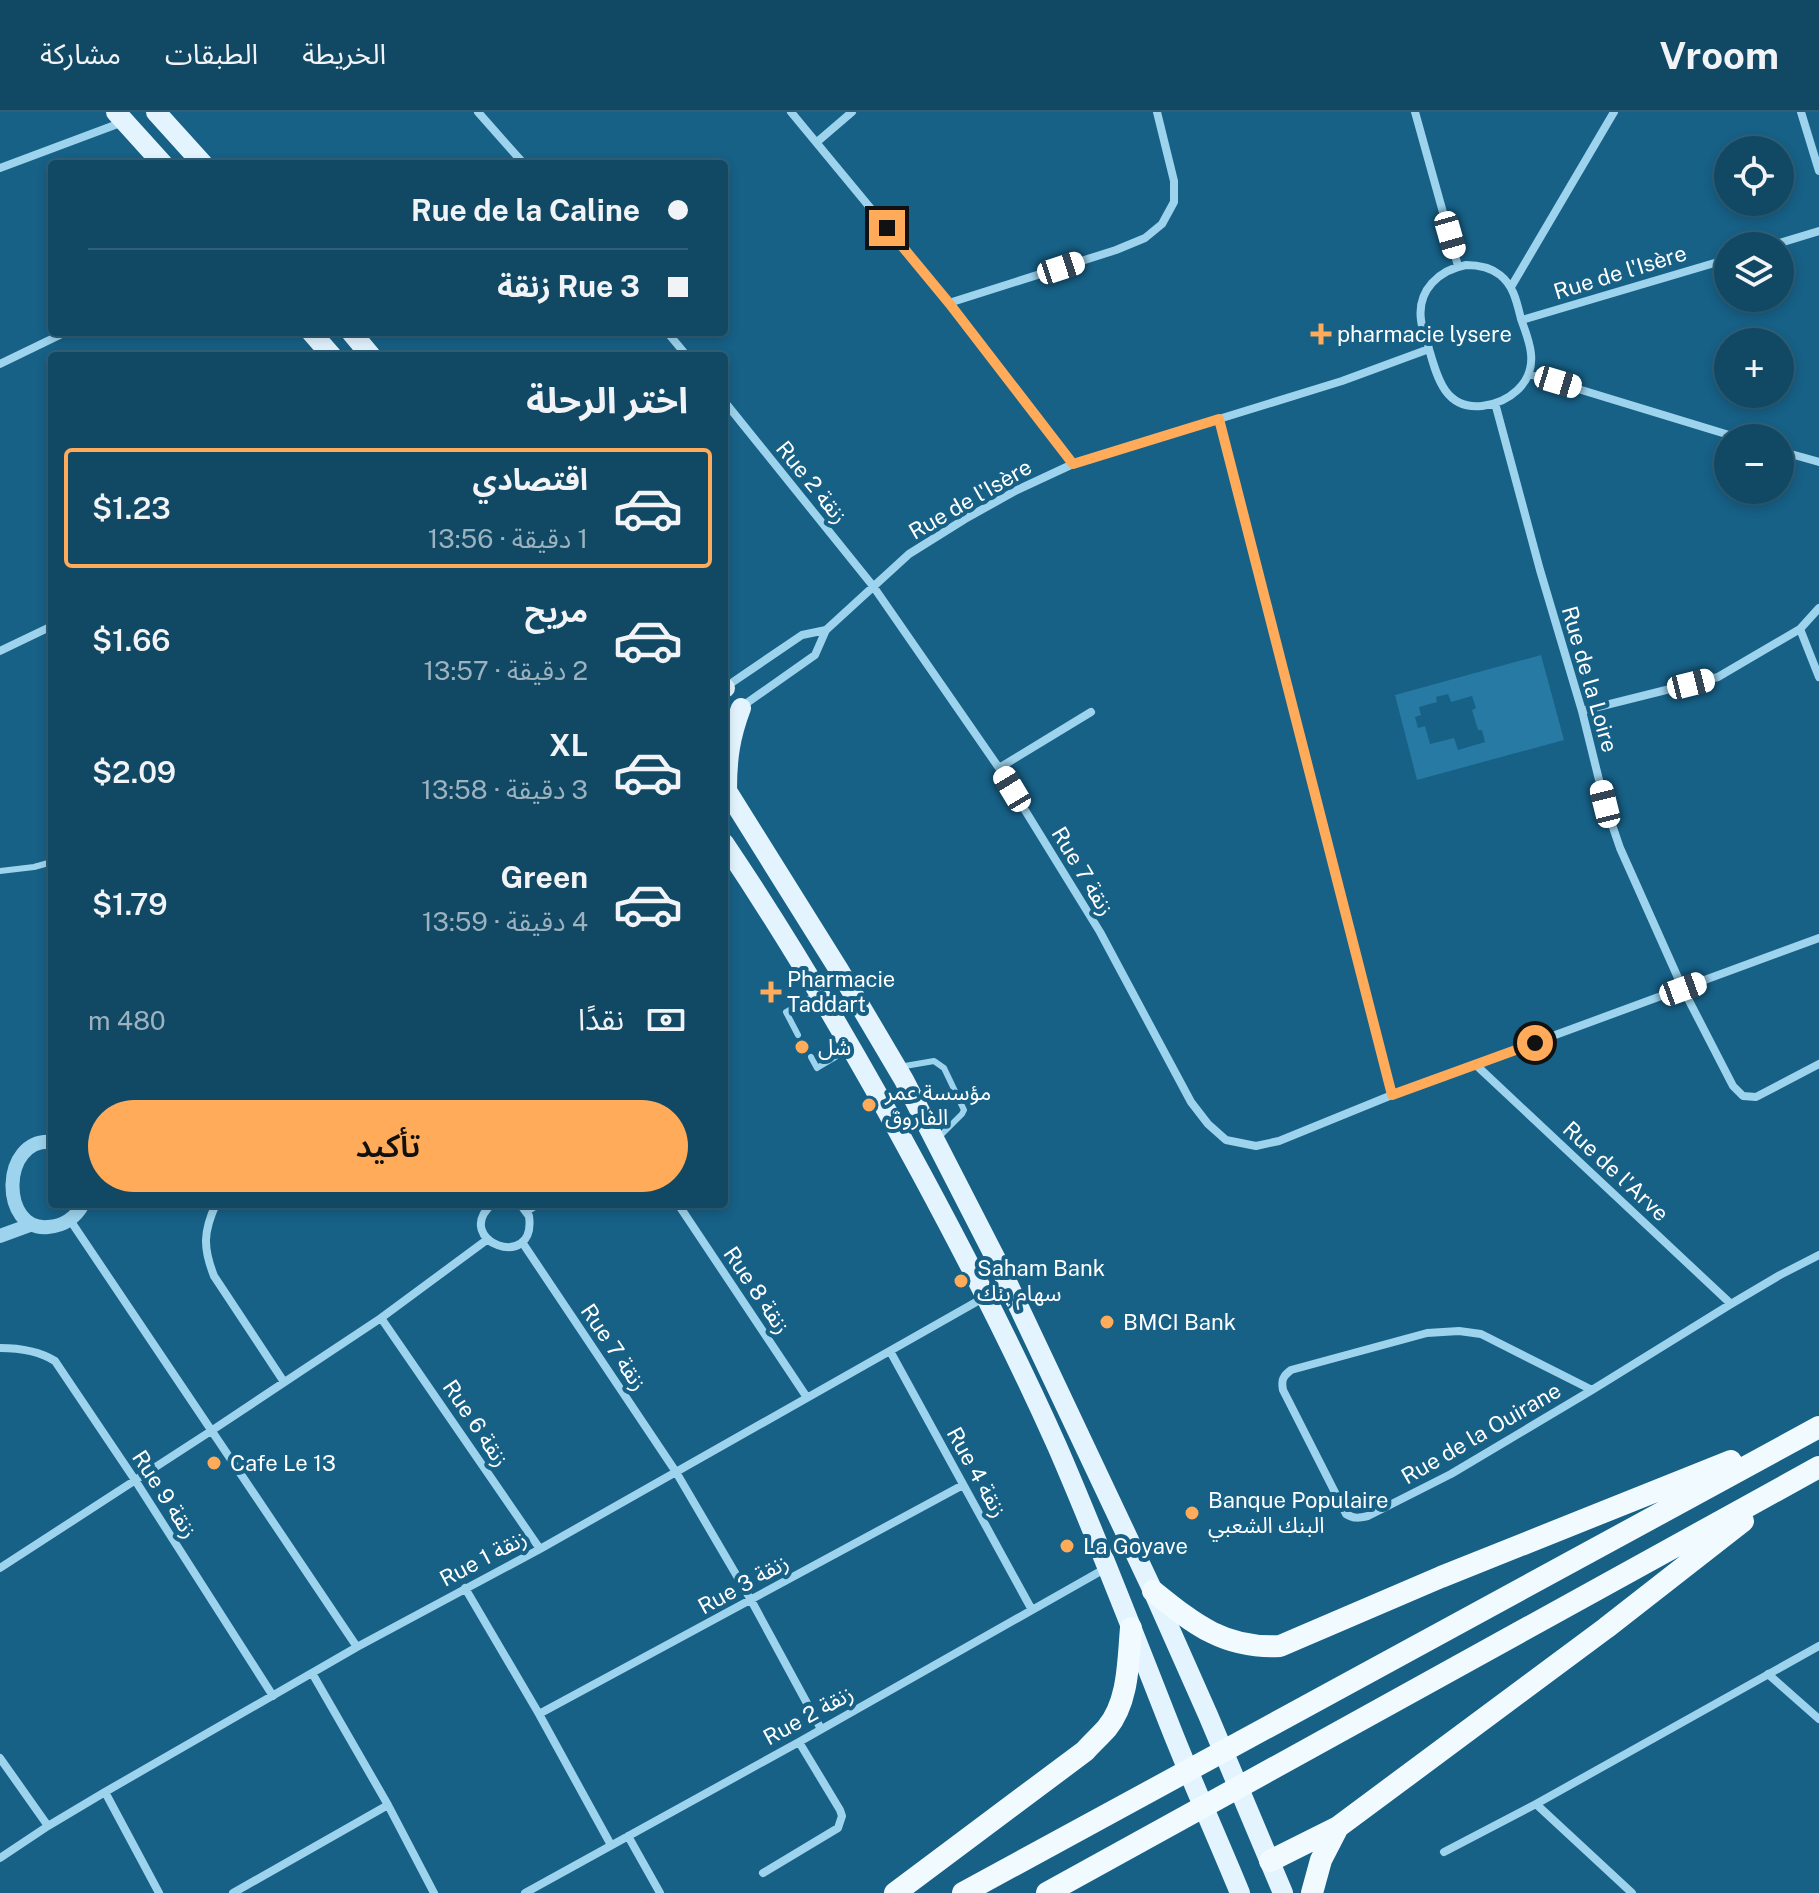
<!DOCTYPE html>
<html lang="ar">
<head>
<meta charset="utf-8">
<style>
  :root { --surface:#114864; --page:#1a4f6a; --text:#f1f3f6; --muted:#9cb2bf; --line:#306078; --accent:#ffab59 }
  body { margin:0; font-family:"Public Sans","Noto Sans Arabic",sans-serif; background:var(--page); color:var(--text); direction:rtl; height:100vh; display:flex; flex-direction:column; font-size:30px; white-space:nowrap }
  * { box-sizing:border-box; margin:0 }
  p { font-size:26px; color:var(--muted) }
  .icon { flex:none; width:44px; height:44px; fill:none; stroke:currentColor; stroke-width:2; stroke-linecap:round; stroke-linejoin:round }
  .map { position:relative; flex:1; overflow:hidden; direction:ltr }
  .side { position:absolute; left:48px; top:240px; width:680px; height:856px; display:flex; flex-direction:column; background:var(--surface); border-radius:8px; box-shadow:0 4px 12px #0003,0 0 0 2px var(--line); direction:rtl }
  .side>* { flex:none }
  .top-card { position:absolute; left:48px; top:48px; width:680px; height:176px; border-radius:8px; box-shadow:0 4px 12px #0003,0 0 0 2px var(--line); direction:rtl; display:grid; align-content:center; height:176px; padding:0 40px; background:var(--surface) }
  .controls { position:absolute; left:1714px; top:24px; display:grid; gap:16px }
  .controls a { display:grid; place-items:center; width:80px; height:80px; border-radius:50%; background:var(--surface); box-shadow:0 4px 12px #0003,0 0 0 2px var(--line); font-size:40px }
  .end { position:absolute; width:36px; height:36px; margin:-18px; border:10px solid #ffab59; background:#111; box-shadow:0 0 0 4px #111 }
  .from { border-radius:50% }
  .car { position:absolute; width:24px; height:48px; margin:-24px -12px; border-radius:10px; box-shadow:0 0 6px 2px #0007; background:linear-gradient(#fff 24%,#345 0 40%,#fff 0 76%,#345 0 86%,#fff 0) }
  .top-card b { display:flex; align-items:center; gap:28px; height:76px; font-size:30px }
  .top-card b+b { border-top:2px solid var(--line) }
  .top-card i { width:20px; height:20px; background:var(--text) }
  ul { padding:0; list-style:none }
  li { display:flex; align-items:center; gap:24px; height:120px; margin:0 16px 12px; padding:0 24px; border:4px solid transparent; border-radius:8px }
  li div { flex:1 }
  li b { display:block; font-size:30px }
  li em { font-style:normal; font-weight:600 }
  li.on { border-color:var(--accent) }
  li>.icon { width:72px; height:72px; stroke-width:1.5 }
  h2 { padding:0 40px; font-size:36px; line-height:96px }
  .pay { display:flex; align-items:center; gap:20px; height:88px; padding:0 40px; font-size:30px }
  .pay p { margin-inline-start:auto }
  .button { display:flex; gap:16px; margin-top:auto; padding:16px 40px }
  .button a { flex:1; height:92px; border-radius:48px; background:var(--accent); color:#111; font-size:32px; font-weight:600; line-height:92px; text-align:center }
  header { display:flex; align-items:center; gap:48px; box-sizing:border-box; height:112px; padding:0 40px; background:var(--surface); border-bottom:2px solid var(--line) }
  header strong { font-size:38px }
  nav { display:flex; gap:44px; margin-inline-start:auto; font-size:28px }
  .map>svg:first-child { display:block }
</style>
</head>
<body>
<header>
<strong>Vroom</strong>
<nav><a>الخريطة</a><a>الطبقات</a><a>مشاركة</a></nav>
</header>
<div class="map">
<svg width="1819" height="1781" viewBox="0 0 1819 1781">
  <rect width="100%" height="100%" fill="#176086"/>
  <path fill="#267aa3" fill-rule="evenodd" d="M1541 543 1564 628 1417 668 1395 583ZM1448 582 1451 590 1472 584 1476 596 1472 598 1478 618H1482L1485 630 1458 638 1454 626 1430 632 1425 614 1418 616 1415 605 1421 603 1419 595 1437 590 1436 585Z"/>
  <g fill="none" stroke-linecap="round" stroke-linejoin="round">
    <path stroke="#9dd3ed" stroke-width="6" d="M0 759 34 755 52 750
      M798 923 786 900 815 883
      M811 945 817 956 849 937
      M899 955 934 949 944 956 964 998 962 1002 938 1026"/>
    <path stroke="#9dd3ed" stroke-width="8" d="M478 0 524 52
      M791 0 949 191 1073 352
      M1415 0 1458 154
      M1801 0 1819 59
      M817 30 852 0
      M0 56 123 10
      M1770 134 1819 119
      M1466 153C1479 153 1490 155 1500 163 1514 174 1517 191 1521 207 1525 218 1530 230 1531 242 1534 272 1508 291 1482 294 1445 298 1437 265 1429 237 1427 228 1422 218 1421 208 1417 178 1439 158 1466 153Z
      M1511 175 1614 0
      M949 191 1116 138 1145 126 1162 112 1174 90V69L1157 0
      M1522 208 1728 147
      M667 220 687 244
      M0 252 66 220
      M1529 262 1739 326
      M724 289 873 474 999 656 1100 820 1191 990 1208 1012 1226 1028 1256 1034 1279 1029 1392 983 1819 826
      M1495 291 1540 458 1582 599 1605 692 1620 736 1683 877 1733 974 1743 984 1756 985 1819 952
      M1219 307 1392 983
      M1780 339 1819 350
      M1800 517 1819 565
      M0 539 52 514
      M724 576 802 523 826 518
      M1582 599 1718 565 1800 517 1819 496
      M724 607 815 543 826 518 909 442 965 407 1017 378 1073 352 1342 269 1429 237
      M999 656 1091 600
      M1476 953 1731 1192
      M216 1092C203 1120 203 1136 214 1164L284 1270
      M492 1092C451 1129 537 1161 529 1104L520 1092
      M678 1092 806 1284
      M527 1099 538 1092
      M70 1108 357 1535
      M522 1130 676 1360 751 1488 821 1617
      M381 1206 540 1437
      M0 1236C19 1236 39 1239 55 1249L135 1368 273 1584
      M890 1239 1032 1498
      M1592 1278 1481 1222 1459 1219 1427 1221 1291 1258C1283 1264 1281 1268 1283 1278L1346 1402C1354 1407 1359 1406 1368 1404L1451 1362 1592 1278 1731 1192 1780 1163 1819 1143
      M0 1456 211 1319 381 1206 488 1127
      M465 1476 539 1602 611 1733
      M312 1561 388 1693 434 1781
      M1768 1562 1819 1607
      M539 1602 963 1373
      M0 1646 48 1714
      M105 1680 159 1781
      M1536 1692 1632 1781
      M628 1724 660 1781
      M1444 1740 1536 1692 1819 1534
      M0 1746 48 1714 105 1680 357 1535 540 1437 985 1185
      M763 1761 838 1716 842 1704 840 1698 799 1630
      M233 1781 388 1693
      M525 1781 799 1630 1108 1455"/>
    <path stroke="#9dd3ed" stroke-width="14" d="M52 1030C0 1025 0 1120 48 1115 64 1114 76 1105 83 1092
      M0 1124 30 1113"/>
    <path stroke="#e3f4ff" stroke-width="20" d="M116 0 163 52
      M156 0 203 52
      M311 220 332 244
      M351 220 371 244
      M724 576H725
      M724 674 839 858 904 968 999 1153 1153 1479 1208 1603 1283 1781
      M727 678C727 647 730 625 741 596
      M724 731C796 838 861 950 922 1063 970 1152 1016 1242 1057 1334 1097 1426 1133 1520 1170 1614 1192 1670 1217 1725 1240 1781"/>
    <path stroke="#f1faff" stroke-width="22" d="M1153 1479C1194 1512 1224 1537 1280 1534L1441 1465 1731 1349
      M1270 1749 1338 1715
      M895 1781 1085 1639C1092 1631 1100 1624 1107 1616 1129 1589 1128 1549 1131 1516
      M963 1781 1819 1315
      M1047 1781 1819 1355
      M1312 1781 1321 1748 1338 1715 1606 1516 1743 1409"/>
  </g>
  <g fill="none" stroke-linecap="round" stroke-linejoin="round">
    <path stroke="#ffab59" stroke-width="10" d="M887 116 949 191 1073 352 1219 307 1392 983 1535 931"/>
  </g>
  <g fill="#ffab59" stroke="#176086" stroke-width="3">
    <path d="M1317 210h8v8h8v8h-8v8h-8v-8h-8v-8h8z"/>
    <path d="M767 868h8v8h8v8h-8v8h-8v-8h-8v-8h8z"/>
    <circle cx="802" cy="935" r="8"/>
    <circle cx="869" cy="993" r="8"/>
    <circle cx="961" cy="1169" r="8"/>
    <circle cx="1107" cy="1210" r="8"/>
    <circle cx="214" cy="1351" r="8"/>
    <circle cx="1192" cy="1401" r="8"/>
    <circle cx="1067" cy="1434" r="8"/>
  </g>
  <g text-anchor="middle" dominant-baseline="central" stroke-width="8" stroke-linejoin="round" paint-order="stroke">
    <g font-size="22" fill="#fff" stroke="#176086">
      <text transform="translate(1620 160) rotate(-17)">Rue de l'Isère</text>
      <text transform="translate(812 370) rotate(51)">Rue 2 زنقة</text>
      <text transform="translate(970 387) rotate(-30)">Rue de l'Isère</text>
      <text transform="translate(1590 567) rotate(74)">Rue de la Loire</text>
      <text transform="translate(1083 759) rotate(59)">Rue 7 زنقة</text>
      <text transform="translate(1616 1059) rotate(43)">Rue de l'Arve</text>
      <text transform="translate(757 1178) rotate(56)">Rue 8 زنقة</text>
      <text transform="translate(614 1235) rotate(56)">Rue 7 زنقة</text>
      <text transform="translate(476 1311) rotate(56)">Rue 6 زنقة</text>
      <text transform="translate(1481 1321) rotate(-30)">Rue de la Ouirane</text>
      <text transform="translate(977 1360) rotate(61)">Rue 4 زنقة</text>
      <text transform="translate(165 1382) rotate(57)">Rue 9 زنقة</text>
      <text transform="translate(483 1446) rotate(-28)">Rue 1 زنقة</text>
      <text transform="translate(743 1472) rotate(-29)">Rue 3 زنقة</text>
      <text transform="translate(808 1603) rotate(-29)">Rue 2 زنقة</text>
    </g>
    <g font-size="22" fill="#fff" stroke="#176086" text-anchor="start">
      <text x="1337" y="222">pharmacie lysere</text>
      <text x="787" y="867">Pharmacie<tspan x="787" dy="25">Taddart</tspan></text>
      <text x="818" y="935">شل</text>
      <text x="885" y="980">مؤسسة عمر<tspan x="885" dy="25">الفاروق</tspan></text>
      <text x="977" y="1156">Saham Bank<tspan x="977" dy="25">سهام بنك</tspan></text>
      <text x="1123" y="1210">BMCI Bank</text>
      <text x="230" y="1351">Cafe Le 13</text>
      <text x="1208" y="1388">Banque Populaire<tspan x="1208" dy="25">البنك الشعبي</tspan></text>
      <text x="1083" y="1434">La Goyave</text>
    </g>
  </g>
</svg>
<div class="controls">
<a><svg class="icon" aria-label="locate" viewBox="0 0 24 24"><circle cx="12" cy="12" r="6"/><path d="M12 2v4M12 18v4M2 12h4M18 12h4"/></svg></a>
<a><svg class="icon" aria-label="layers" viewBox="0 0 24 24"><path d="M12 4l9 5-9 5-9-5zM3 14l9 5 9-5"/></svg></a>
<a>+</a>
<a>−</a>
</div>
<i class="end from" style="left:1535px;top:931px"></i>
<i class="end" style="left:887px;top:116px"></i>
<i class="car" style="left:1450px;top:123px;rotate:164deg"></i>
<i class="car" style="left:1061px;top:156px;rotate:72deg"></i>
<i class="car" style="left:1558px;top:270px;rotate:107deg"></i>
<i class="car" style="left:1691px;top:572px;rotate:76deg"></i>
<i class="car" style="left:1012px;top:677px;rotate:329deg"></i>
<i class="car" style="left:1605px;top:692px;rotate:346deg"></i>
<i class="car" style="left:1683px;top:877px;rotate:70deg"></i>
<div class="top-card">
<b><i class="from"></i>Rue de la Caline</b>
<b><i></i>Rue 3 زنقة</b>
</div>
<section class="side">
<h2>اختر الرحلة</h2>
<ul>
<li class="on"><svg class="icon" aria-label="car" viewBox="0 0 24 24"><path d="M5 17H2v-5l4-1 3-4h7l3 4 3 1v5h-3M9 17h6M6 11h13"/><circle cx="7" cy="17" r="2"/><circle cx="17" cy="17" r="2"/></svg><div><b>اقتصادي</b><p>1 دقيقة · 13:56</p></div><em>$1.23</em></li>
<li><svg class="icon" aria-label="car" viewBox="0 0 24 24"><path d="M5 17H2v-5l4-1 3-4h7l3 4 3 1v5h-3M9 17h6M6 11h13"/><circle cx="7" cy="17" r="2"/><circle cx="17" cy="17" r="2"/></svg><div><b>مريح</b><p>2 دقيقة · 13:57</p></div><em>$1.66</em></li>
<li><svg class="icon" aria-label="car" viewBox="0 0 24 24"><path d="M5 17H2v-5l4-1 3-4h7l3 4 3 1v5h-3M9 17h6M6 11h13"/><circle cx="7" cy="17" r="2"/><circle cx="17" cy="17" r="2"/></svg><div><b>XL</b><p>3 دقيقة · 13:58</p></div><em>$2.09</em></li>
<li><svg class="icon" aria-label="car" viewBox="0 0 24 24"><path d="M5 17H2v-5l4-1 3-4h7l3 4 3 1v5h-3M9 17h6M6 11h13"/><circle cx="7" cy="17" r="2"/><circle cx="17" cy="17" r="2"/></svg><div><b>Green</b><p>4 دقيقة · 13:59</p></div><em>$1.79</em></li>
</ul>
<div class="pay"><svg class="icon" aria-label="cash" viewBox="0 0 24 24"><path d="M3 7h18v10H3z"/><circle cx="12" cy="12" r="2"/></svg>نقدًا<p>480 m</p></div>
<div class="button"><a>تأكيد</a></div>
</section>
</div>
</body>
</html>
